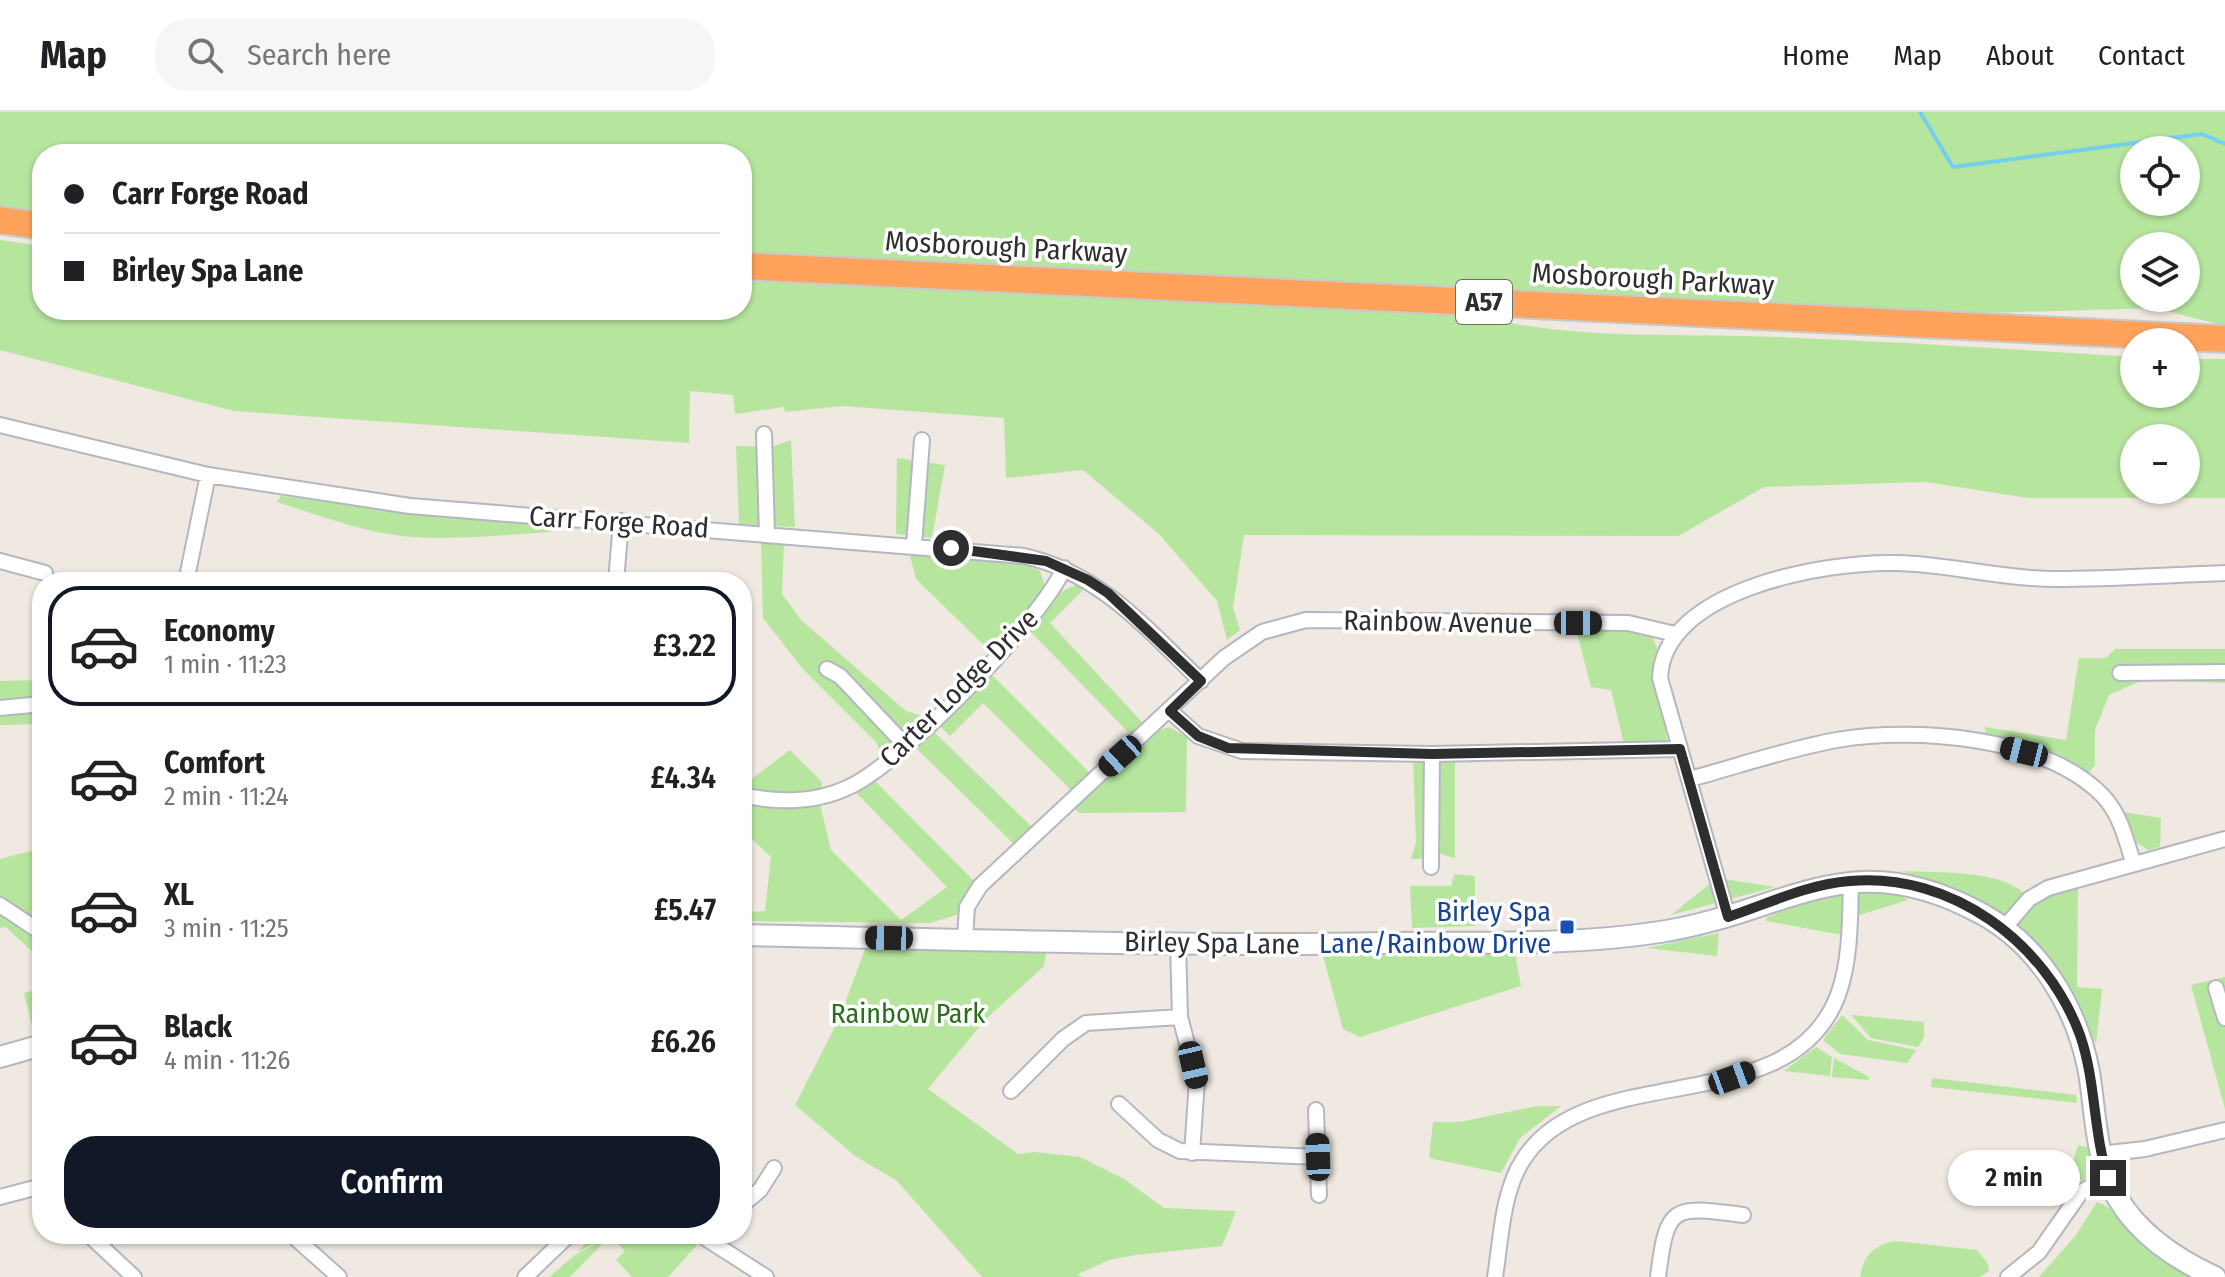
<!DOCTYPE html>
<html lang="en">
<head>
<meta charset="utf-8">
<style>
  :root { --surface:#fff; --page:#f6f6f6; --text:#202124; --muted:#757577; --line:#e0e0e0; --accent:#111827 }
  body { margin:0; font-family:"Fira Sans Condensed",sans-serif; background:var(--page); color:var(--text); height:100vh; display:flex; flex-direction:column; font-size:30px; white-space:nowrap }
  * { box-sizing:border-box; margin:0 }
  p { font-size:26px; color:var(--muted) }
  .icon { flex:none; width:44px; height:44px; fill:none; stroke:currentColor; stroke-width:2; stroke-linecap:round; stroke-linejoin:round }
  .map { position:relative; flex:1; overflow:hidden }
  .details { position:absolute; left:32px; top:460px; width:720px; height:672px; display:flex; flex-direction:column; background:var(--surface); border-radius:32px; box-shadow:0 2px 6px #0004 }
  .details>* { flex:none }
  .guide { position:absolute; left:32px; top:32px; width:720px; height:176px; border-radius:32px; box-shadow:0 2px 6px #0004; display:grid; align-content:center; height:176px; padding:0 32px; background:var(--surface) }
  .controls { position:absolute; left:2120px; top:24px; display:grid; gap:16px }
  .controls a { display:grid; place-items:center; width:80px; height:80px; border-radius:50%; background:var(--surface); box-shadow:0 2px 6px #0004; font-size:40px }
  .end { position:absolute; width:36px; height:36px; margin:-18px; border:10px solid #2e2e2e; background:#fff; box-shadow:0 0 0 4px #fff }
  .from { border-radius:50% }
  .bubble { position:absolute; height:56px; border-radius:28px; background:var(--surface); box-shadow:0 2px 6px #0004; font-size:26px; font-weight:600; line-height:56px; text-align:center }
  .car { position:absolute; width:24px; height:48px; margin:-24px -12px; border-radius:10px; box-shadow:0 0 6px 2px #0007; background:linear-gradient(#222 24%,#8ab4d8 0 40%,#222 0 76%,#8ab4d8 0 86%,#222 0) }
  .guide b { display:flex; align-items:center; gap:28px; height:76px; font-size:30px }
  .guide b+b { border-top:2px solid var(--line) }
  .guide i { width:20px; height:20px; background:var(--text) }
  ul { padding:14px 0 0; list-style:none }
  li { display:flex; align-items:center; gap:24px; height:120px; margin:0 16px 12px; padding:0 16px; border:4px solid transparent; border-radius:32px }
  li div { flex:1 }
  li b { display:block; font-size:30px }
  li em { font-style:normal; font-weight:600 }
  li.active { border-color:var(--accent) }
  li>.icon { width:72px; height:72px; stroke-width:1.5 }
  .cta { display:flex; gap:16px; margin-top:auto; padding:16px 32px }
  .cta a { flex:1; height:92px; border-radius:32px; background:var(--accent); color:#fff; font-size:32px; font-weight:600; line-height:92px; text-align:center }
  header { display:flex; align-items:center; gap:48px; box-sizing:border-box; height:112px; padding:0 40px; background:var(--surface); border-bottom:2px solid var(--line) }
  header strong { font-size:38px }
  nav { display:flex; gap:44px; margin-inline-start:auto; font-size:28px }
  .search { width:560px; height:72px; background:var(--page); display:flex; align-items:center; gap:20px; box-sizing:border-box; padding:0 28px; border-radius:32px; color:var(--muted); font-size:30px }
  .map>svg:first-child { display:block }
</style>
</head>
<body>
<header>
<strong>Map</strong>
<div class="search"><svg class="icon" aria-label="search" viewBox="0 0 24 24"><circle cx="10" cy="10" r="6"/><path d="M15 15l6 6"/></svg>Search here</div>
<nav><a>Home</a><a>Map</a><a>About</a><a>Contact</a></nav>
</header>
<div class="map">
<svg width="2225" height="1165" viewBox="0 0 2225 1165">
  <rect width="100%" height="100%" fill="#efe9e1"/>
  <path fill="#b6e59e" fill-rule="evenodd" d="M0 0H2225V214L2156 196 1986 201 742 141V42H42V100L0 94ZM2134 38H2186V90H2134ZM2134 134H2186V186H2134Z
    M0 128 42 134V198H742V169L1475 203C1573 229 1676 221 1777 225 1896 230 2015 237 2134 245V282H2186V247H2225V386H2028L1926 370 1764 375 1678 424 1244 423 1233 496 1240 518 1227 528 1217 489 1159 422 1083 358 1006 366 1004 306 843 294 785 300 784 295 735 302 733 283 690 279 689 331 234 299 0 238ZM2134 326H2186V378H2134Z
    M791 328 795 415 739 412 736 334 771 335Z
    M897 346 945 353 932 426 896 422Z
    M281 384 409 401 551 409 550 420C501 423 452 429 402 424 360 419 318 403 277 390Z
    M784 429 782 482 801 508 906 599 925 605 882 648 877 631 802 556 763 506 761 430Z
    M909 440 1023 452 1040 459 1045 475 1039 488 992 541 916 467Z
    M1078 473 1085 476 1050 511 1142 610 1131 623 1030 519C1044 502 1055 477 1078 473Z
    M1576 517 1636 518 1651 523 1659 540 1654 559 1667 627 1661 632H1624L1611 578 1591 575Z
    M2115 537H2225V571L2143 568 2109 583 2095 618V653L2089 661 2052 642 1985 625V615L2066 628 2079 546H2106Z
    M988 559 1090 661 1072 679 983 591 950 624 937 611Z
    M42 568V612L0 613V569Z
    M1169 615 1187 625 1186 700 1080 701 1072 695 1154 620Z
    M931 617 1032 715 1015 733 914 634Z
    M790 638 822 670 820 692 831 738 901 808 947 775 850 674 876 670 974 769 960 802 930 811 742 809V788L754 800 765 799 771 745 742 718V674Z
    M1455 646V746L1427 738 1421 747H1411L1416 730 1413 649Z
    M2123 700 2161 706 2160 735 2148 738 2134 729Z
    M42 736V849L6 815 0 816V747Z
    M1902 759C1936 761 2009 757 2029 787L2078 771 2077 875 2102 877 2096 932 2069 879 1996 799Z
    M1454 762 1475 764V814L1412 816 1410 774H1451Z
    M1717 766 1775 775 1671 803Z
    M1890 779 1908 788 1850 806 1848 824 1766 809V806L1810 787 1851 780Z
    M1719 821 1717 844 1647 836Z
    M865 837 1046 841 1044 854 985 908 928 977 1018 1042 1035 1040 1080 1045 1124 1067 1164 1096 1236 1099 1222 1134 1136 1143 1109 1148 1078 1162 1081 1165H982L896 1068 855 1044 795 993 840 905Z
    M1515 842 1521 874 1360 925 1343 917 1323 844Z
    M2225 865V997L2191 873Z
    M42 876V924L35 926 24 881Z
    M1842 903 1868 928 1916 938 1907 951 1840 942 1823 928Z
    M1851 903 1924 910V925L1918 935 1871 926Z
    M1816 935 1832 945 1830 964 1784 959Z
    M1834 946 1869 965V968L1832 965Z
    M1932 966 2076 983 2077 991 1931 975Z
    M1537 994H1561L1520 1026 1501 1061 1429 1046 1433 1010H1460Z
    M2078 1033 2092 1036 2095 1058 2087 1069 2078 1068 2070 1059Z
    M2097 1090C2116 1096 2124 1114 2138 1127 2154 1142 2172 1151 2191 1162V1165H2039L2076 1123Z
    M595 1122H681L697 1133 668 1165H632L616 1148 625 1139 611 1124 577 1140Z
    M609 1125 570 1165H549L575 1143Z
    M1895 1129 1977 1138 1988 1152 1989 1159 1980 1165H1860C1864 1142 1874 1134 1895 1129Z"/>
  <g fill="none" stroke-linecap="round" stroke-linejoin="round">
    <path stroke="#75cff0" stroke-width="4" d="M1920 0 1953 55 2202 22 2225 32"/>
    <defs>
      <path id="street" d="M0 313 208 363 410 394 1024 444C1100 461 1147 517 1201 569
        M764 322 767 422
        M914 433 922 328
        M0 449 45 461
        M186 470 208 363
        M616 470 621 409
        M827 557 840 564 906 634
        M2120 561 2225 560
        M0 596 42 592
        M1170 599 1198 624 1242 639 1432 642 1680 637
        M1690 667C1738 654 1787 637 1837 628 1914 615 2045 624 2103 684 2120 702 2126 727 2133 750
        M742 683C778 691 817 691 851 674 903 649 1041 509 1064 456
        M1431 755 1432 642
        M0 793 42 821
        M1728 805 1660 566C1663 477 1827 449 1897 451 1950 452 2001 467 2054 467 2111 467 2168 463 2225 461
        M2004 816 2029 787 2048 776 2225 727
        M965 827 967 795 980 774 1224 546 1262 520 1306 508 1628 511 1675 522
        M1178 831 1180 905 1197 969 1192 1041
        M2216 876 2225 906
        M1011 979 1063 927 1086 911 1180 905
        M1119 992 1158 1028 1180 1039 1318 1045
        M1316 998 1319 1083
        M2100 1042 2145 1037 2225 1018
        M0 1085 42 1074
        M742 1093 760 1078 774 1056
        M88 1122 134 1165
        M291 1122 339 1165
        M699 1122 766 1165
        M525 1165 570 1122
        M1495 1165C1501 1128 1502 1080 1523 1048 1588 944 1790 1012 1838 883 1851 848 1850 805 1851 768
        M1658 1165C1667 1092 1672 1094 1743 1103
        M2008 1165 2039 1140 2081 1080 2108 1066"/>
      <path id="secondary" d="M742 823C956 827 1171 835 1386 831 1477 830 1570 834 1660 820 1789 800 1848 729 1982 802 2040 834 2077 896 2089 960 2096 1003 2095 1045 2117 1085 2139 1123 2176 1147 2215 1165
        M0 945 42 933"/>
      <path id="highway" d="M0 108 42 114
        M742 154 2225 227"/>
    </defs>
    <use href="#street" stroke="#b4b7c1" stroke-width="18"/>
    <use href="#secondary" stroke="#b4b7c1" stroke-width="24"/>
    <use href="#highway" stroke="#c9c9c9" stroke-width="30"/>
    <use href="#street" stroke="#fff" stroke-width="14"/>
    <use href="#secondary" stroke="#fff" stroke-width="20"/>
    <use href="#highway" stroke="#ffa35c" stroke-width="26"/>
  </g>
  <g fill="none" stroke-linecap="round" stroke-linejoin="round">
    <path stroke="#2e2e2e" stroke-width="10" d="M951 436 1046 449 1088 468 1108 481 1201 569 1170 599 1198 624 1228 636 1432 642 1680 637 1728 805C1767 792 1808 772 1850 769 1952 760 2046 831 2080 923 2096 969 2093 1020 2108 1066"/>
  </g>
  <rect fill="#1a4fb4" stroke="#fff" stroke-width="3" x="1559" y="807" width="16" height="16" rx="4"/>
  <g text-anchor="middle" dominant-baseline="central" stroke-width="7" stroke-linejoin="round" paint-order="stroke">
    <rect fill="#fff" stroke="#6d6d6d" stroke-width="2" x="1456" y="168" width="56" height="44" rx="6"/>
    <g font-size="26" font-weight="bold" fill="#2e2e2e">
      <text x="1484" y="190">A57</text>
    </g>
    <g font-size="28" fill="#2e2e2e" stroke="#fff">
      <text transform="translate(1006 135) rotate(3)">Mosborough Parkway</text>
      <text transform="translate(1653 167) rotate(3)">Mosborough Parkway</text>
      <text transform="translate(619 410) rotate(4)">Carr Forge Road</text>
      <text transform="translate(1438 510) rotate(1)">Rainbow Avenue</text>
      <text transform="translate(959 576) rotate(-45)">Carter Lodge Drive</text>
      <text transform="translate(1212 831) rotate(1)">Birley Spa Lane</text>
    </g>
    <g font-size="28" fill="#164399" stroke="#fff" text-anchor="end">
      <text x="1551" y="799">Birley Spa<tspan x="1551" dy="32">Lane/Rainbow Drive</tspan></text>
    </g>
    <g font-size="28" fill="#2c6e1b" stroke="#fff">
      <text x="908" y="901">Rainbow Park</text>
    </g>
  </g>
</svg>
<div class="controls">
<a><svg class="icon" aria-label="locate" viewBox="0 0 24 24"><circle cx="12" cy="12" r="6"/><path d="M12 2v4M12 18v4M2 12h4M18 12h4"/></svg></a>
<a><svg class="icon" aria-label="layers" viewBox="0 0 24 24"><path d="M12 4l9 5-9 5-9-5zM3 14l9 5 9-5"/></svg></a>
<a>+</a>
<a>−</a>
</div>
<i class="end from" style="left:951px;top:436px"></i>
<i class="end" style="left:2108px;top:1066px"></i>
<div class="bubble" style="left:1948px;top:1038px;width:132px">2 min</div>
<i class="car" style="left:1578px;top:511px;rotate:90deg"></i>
<i class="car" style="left:2024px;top:640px;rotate:284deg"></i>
<i class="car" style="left:1120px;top:644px;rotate:228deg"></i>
<i class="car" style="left:889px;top:826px;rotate:271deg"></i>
<i class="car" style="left:1193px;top:953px;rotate:167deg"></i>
<i class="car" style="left:1732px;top:966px;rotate:70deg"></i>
<i class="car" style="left:1318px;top:1045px;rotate:358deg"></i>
<div class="guide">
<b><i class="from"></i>Carr Forge Road</b>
<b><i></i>Birley Spa Lane</b>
</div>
<section class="details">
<ul>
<li class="active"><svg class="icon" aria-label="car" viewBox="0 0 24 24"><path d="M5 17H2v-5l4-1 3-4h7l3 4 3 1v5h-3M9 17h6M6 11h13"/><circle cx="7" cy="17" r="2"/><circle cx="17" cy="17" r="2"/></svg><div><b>Economy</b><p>1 min · 11:23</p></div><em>£3.22</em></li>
<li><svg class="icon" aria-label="car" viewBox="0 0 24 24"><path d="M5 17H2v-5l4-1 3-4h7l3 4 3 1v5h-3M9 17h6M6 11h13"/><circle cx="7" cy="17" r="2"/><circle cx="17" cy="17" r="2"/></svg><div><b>Comfort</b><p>2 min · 11:24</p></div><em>£4.34</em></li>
<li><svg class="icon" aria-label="car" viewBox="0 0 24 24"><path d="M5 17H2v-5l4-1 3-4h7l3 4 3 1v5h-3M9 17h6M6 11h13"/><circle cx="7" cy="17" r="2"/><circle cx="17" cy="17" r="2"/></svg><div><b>XL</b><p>3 min · 11:25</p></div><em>£5.47</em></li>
<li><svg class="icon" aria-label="car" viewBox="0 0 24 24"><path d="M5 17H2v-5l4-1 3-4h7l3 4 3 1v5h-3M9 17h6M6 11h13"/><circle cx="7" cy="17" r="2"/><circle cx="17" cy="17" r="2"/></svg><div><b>Black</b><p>4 min · 11:26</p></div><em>£6.26</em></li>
</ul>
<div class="cta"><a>Confirm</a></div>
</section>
</div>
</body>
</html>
